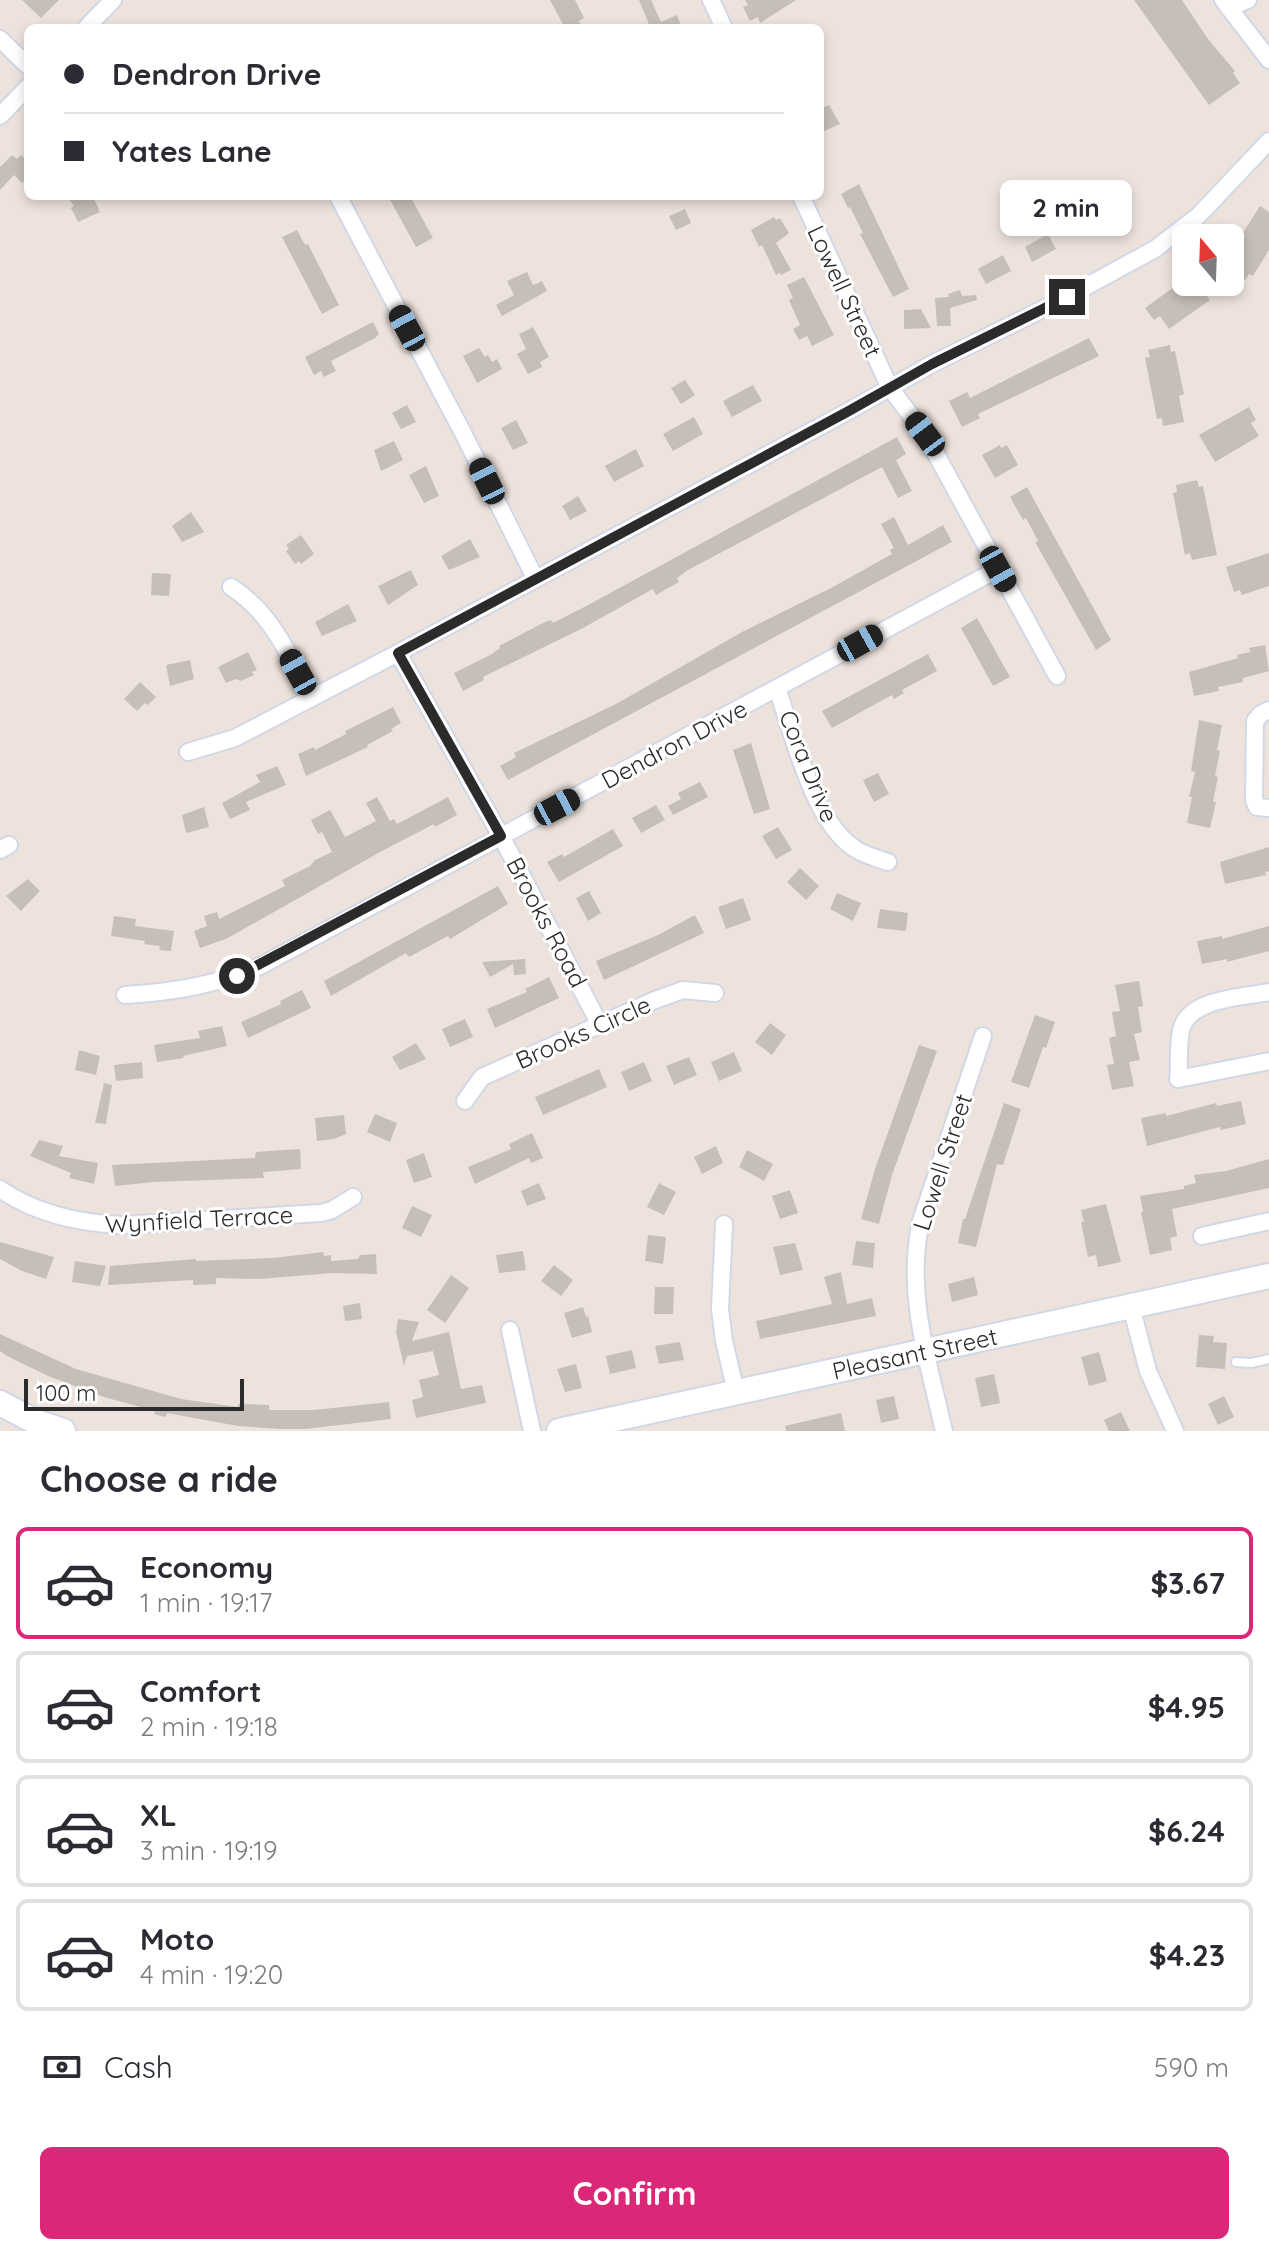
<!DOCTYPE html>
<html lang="en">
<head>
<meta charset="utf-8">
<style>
  :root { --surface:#fff; --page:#f7f7f7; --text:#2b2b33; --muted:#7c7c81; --line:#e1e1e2; --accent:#db2777 }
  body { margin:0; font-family:Quicksand,sans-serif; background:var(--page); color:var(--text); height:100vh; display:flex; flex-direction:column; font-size:30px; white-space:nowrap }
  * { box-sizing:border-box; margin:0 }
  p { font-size:26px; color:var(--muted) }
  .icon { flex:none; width:44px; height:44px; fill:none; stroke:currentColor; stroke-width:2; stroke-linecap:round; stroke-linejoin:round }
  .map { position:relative; height:1431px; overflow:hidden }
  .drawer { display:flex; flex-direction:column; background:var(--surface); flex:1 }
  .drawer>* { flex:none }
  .top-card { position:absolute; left:24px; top:24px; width:800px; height:176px; border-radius:12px; box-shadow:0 4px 12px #0003; display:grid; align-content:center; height:176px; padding:0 40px; background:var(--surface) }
  .needle { width:52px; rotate:341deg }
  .fabs { position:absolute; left:1172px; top:224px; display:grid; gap:16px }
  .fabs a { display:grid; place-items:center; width:72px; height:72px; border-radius:12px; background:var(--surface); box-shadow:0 4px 12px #0003; font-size:40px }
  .scale { position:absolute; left:24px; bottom:20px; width:220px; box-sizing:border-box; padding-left:8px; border:4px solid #2b2b2b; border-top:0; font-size:22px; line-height:28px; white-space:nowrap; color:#2b2b2b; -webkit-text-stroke:6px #fff; paint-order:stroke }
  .end { position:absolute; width:36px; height:36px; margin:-18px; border:10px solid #2b2b2b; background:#fff; box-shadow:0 0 0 4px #fff }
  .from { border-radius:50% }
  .bubble { position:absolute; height:56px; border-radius:12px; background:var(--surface); box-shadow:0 4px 12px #0003; font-size:26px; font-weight:800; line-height:56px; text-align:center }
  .car { position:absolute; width:24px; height:48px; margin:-24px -12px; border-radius:10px; box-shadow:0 0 6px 2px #0007; background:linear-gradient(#222 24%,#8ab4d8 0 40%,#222 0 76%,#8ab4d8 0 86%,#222 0) }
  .top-card b { display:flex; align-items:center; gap:28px; height:76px; font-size:30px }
  .top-card b+b { border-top:2px solid var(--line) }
  .top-card i { width:20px; height:20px; background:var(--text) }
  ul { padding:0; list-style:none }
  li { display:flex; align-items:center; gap:24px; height:112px; margin:0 16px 12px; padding:0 24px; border:4px solid var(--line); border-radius:12px }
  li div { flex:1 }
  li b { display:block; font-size:30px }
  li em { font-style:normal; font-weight:800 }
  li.on { border-color:var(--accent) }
  li>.icon { width:72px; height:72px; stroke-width:1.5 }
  h2 { padding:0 40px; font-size:36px; line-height:96px }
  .pay { display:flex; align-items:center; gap:20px; height:88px; padding:0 40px; font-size:30px }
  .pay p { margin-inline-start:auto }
  .primary-button { display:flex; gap:16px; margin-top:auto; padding:16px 40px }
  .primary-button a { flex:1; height:92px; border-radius:12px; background:var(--accent); color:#fff; font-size:32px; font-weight:800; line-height:92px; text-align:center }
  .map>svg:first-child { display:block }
</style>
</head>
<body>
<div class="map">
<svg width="1269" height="1431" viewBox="0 0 1269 1431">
  <rect width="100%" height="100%" fill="#eee3dc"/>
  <path fill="#c6bfb7" d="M22 0H59L41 18Z
    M550 0H575L584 18 579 21 583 28H565Z
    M639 0H651L661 22 677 15 682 28H647L650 27Z
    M745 0H796L760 23 758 17 750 21 743 7 748 5Z
    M1134 0H1182L1208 39 1235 71 1233 73 1240 83 1209 105Z
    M829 105 840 124 820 133V109Z
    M12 155 17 159 21 155 28 161V177L22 183 14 175 0 190V167Z
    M859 184 909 289 893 297 860 234 863 233 850 207 848 208 841 194Z
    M66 196H93L100 212 78 222 71 208 74 206Z
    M388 196H410L433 238 416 247Z
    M1260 206 1269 212V250L1253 276 1249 274 1245 280 1230 270V253Z
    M685 209 691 223 676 230 669 216Z
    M774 217 776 220 780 218 789 233 776 243 791 270 781 275 780 273 776 275 762 245 759 247 751 230Z
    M297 230 305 245 308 244 339 305 322 314 282 237Z
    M1048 234 1056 249 1032 262 1025 247Z
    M1003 255 1011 271 986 284 978 269Z
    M527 272 533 285 542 281 547 291 502 316 496 305 514 295 507 281Z
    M804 277 834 335 812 346 807 336 799 340 793 329 800 325 789 300 793 298 787 285Z
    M1181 282H1197L1210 300 1169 329 1160 316 1154 320 1145 308Z
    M960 290 962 296 976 295 977 300 950 308 951 326H937L935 298 949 297 948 294Z
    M921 309 931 328 904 329V310Z
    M373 322 379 334 375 338 331 361 336 371 324 377 321 371 314 375 305 357Z
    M533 327 549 357 540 362 542 367 528 374 517 354 526 349 519 334Z
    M1089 338 1099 356 978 414 980 418 962 427 949 401 967 392 970 398Z
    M1170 345 1171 352 1175 351 1184 394 1179 396 1184 422 1163 426 1162 418 1157 419 1145 358 1150 357 1148 350Z
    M479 348 485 357 488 355 492 362 497 359 502 369 477 383 463 356Z
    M685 380 695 395 681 404 671 388Z
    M753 385 762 401 732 417 723 401Z
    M407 405 416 422 401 429 392 413Z
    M1249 407 1256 420 1251 423 1259 436 1215 462 1199 435Z
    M694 417 703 434 673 451 663 434Z
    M516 420 528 443 513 450 501 428Z
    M897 437 906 454 896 460 912 491 898 498 882 467 688 570 677 578 679 582 656 595 653 589 583 628 483 677 484 680 463 691 454 673 492 654 500 648 499 646 543 623 551 620 553 623 590 604Z
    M394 441 403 460 381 471 374 450Z
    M1000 445 1001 448 1007 445 1018 465 995 478 982 455Z
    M636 449 644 466 614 482 605 466Z
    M426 466 439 496 424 503 409 475Z
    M1197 480 1199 487 1203 486 1217 555 1192 560 1190 553 1185 555 1173 493 1177 492 1176 485Z
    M1027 487 1111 640 1096 650 1035 542 1038 541 1026 518 1023 520 1010 497Z
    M578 496 587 511 570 520 562 506Z
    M191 512 204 532 182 542 172 526Z
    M894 517 908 545 943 525 952 542 508 780 500 766 516 757 514 753 616 704 742 632 831 588 892 554 890 550 894 548 881 524Z
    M301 535 314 554 301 564 299 561 295 564 286 551 289 549 286 545Z
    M470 539 480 557 449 570 441 556Z
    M1269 553V586L1242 595 1240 590 1234 592 1226 567Z
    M411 570 418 585 388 605 378 586Z
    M152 573 171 574 169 596 151 595Z
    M348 604 357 621 322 636 315 622Z
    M977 618 1010 677 993 686 961 628Z
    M1265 645 1269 671 1243 678V682L1218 687 1219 691 1194 696 1189 672 1238 658 1237 655 1250 652 1249 648Z
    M248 652 257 670 252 672 254 675 241 681 236 679 226 683 218 667Z
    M928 654 937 671 902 690 904 693 894 699 892 695 832 728 822 711Z
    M190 660 194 679 170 686 166 665Z
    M140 682 156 697 148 705 145 703 137 711 124 699Z
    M393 707 401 723 391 729 393 731 367 745 368 747 306 776 298 754 314 747 315 750 346 734 345 731Z
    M1199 720 1222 725 1217 750 1220 751 1215 776 1218 777 1213 802H1216L1210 828 1187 823 1192 797H1189L1195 772 1191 771Z
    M751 743 770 809 754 814 733 750Z
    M277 766 286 785 246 802 250 810 230 819 222 803 260 782 256 775Z
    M878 773 889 794 874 802 863 780Z
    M700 782 708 797 673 815 668 806 681 799 678 793Z
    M377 797 390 821 394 819 397 824 448 797 457 815 435 827 434 824 382 851 226 939 200 948 194 931 207 926 204 916 217 912 219 919 285 886 282 880 310 866 315 860 332 852 322 832 318 834 311 820 330 810 345 837 376 821 366 803Z
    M656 805 665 820 641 833 632 818Z
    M204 807 209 827 186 833 182 815Z
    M778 827 792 850 776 859 762 836Z
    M613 829 623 846 559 882 547 862 562 854 564 857Z
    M1269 847V871L1265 872 1266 875 1225 884 1220 862Z
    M800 868 819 886 806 900 787 882Z
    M28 879 40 891 21 911 6 896Z
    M498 886 508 904 450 939 448 936 409 957 406 953 331 996 324 981Z
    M589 891 601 913 588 921 576 898Z
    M837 893 861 903 853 921 830 909Z
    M743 898 751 920 726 929 718 907Z
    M880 909 908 913 906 931 877 928Z
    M695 915 704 933 604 980 596 961 658 935Z
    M114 916 136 919 135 926 174 931 171 951 159 950 160 946 144 944 145 941 111 936Z
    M1269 926V951L1227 962V959L1202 964 1197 941 1222 936V939Z
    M525 959 526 974 514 975 513 964 490 977 482 962Z
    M549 977 559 998 495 1028 487 1009 527 992 525 989Z
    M1139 981 1143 1006 1138 1007 1142 1032 1134 1034 1140 1060 1129 1062 1134 1086 1112 1090 1107 1065 1114 1064 1109 1038 1116 1036 1112 1012 1120 1011 1115 985Z
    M302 990 311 1008 248 1038 241 1022 281 1004 280 1001Z
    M1035 1015 1055 1022 1046 1048 1043 1047 1029 1088 1011 1082Z
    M465 1019 473 1037 450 1047 442 1029Z
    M770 1023 786 1035 772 1055 755 1042Z
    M222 1026 227 1046 183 1056 184 1058 157 1062 154 1045 200 1038 198 1031Z
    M416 1043 426 1059 400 1070 392 1057Z
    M919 1045 937 1051 892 1175 879 1224 861 1219 875 1169Z
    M79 1050 100 1056 96 1075 75 1070Z
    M734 1052 742 1071 719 1081 711 1062Z
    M689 1057 697 1075 674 1085 666 1066Z
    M142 1062 143 1078 116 1081 114 1065Z
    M644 1062 652 1081 629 1091 621 1072Z
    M599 1069 607 1087 543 1115 535 1097Z
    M104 1083 112 1085 106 1124 95 1123Z
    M1241 1101 1246 1124 1221 1130 1220 1127 1147 1146 1141 1118 1166 1113V1116L1216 1103 1217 1106Z
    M1004 1103 1021 1109 1003 1165 997 1164 976 1247 958 1243 963 1219H965Z
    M375 1114 397 1123 390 1142 367 1132Z
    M344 1115 346 1134 334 1139 317 1141 315 1118Z
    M532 1133 543 1158 531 1163 529 1158 475 1184 468 1167 511 1149 509 1144Z
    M39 1140 63 1146 59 1156 98 1163 94 1184 69 1178 71 1173 30 1156Z
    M716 1146 723 1163 702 1174 694 1157Z
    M300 1149 301 1169 263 1172 264 1178 154 1182 115 1186 112 1165 255 1158 256 1152Z
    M747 1150 773 1164 764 1181 739 1167Z
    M424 1153 432 1177 414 1183 406 1160Z
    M1269 1159V1188L1172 1209 1177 1236 1170 1238 1172 1250 1150 1255 1141 1212 1143 1211 1140 1196 1184 1189V1186L1196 1183 1194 1175 1226 1171Z
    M539 1183 546 1199 527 1206 521 1191Z
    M659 1183 676 1192 664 1215 647 1207Z
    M790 1190 798 1213 780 1219 772 1196Z
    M1106 1204 1121 1262 1098 1267 1096 1255 1088 1257 1081 1222H1084L1081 1210Z
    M412 1206 432 1215 421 1237 402 1228Z
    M648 1235 666 1237 663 1264 645 1261Z
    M856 1241 875 1243 873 1268 852 1265Z
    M0 1242 54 1257 46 1279 22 1271 0 1259Z
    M795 1243 803 1270 780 1275 773 1247Z
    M523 1251 526 1270 499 1273 496 1255Z
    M323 1252 324 1256 331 1255V1261L358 1259 360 1255 376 1254 377 1274 332 1273 260 1279 216 1278V1284L193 1285V1280L108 1285 110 1266 196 1259V1261L273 1258Z
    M75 1261 106 1266 100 1286 72 1282Z
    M554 1265 573 1280 561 1296 541 1281Z
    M841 1272 847 1304 872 1298 876 1316 760 1339 756 1321 832 1304 824 1277Z
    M451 1275 469 1288 445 1323 427 1310Z
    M974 1277 978 1295 952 1302 948 1284Z
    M655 1287H674L673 1314H654Z
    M360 1303 362 1319 345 1321 343 1306Z
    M583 1307 586 1317 588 1316 592 1332 572 1338 564 1313Z
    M398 1319 419 1322 412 1341 449 1332 461 1389 482 1385 486 1403 416 1418 412 1400 423 1397 419 1380 439 1375 433 1351 407 1356 404 1366 396 1332Z
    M0 1334 76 1369 181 1399 238 1407V1404L269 1405V1410H314L389 1402 391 1419 305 1429H279L238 1426 167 1413 166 1417 154 1414 155 1411 104 1397 48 1376 7 1356 0 1351Z
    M1199 1335 1214 1336 1213 1342 1227 1343 1225 1369 1196 1367Z
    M680 1342 684 1360 659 1364 655 1346Z
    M632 1350 636 1368 610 1374 606 1356Z
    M1099 1352 1107 1381 1089 1386 1081 1357Z
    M576 1364 582 1388 565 1392 557 1369Z
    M994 1374 1000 1403 981 1407 975 1378Z
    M894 1396 899 1419 881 1423 876 1400Z
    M1224 1396 1234 1417 1218 1425 1208 1404Z
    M1121 1412 1130 1431H1109L1104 1420Z
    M841 1413 845 1431H786L785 1426Z"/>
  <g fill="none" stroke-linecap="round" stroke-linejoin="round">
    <defs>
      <path id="lane" d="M1236 1362 1251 1363 1269 1359"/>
      <path id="street" d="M711 0 724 28
        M1223 0 1269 60
        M1229 8 1248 0
        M86 28 113 0
        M0 39 28 66
        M0 116 28 87
        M338 196 463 433 535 578
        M801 196 890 388 925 434 1057 676
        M231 587C273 614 288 655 312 698
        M398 653 501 836 600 1025
        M777 688C793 734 813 821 854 848 863 855 877 858 888 862
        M1269 710 1261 714 1255 721 1254 800 1257 807 1269 808
        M188 752 235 738 398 653 847 412 932 364 1067 297 1155 249 1198 216 1269 141
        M0 850 9 845
        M1269 992C1244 997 1192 998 1182 1027 1177 1042 1180 1064 1178 1079L1269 1061
        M125 995C174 992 217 985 262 965L998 569
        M465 1101 482 1077 655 1000 683 990 715 993
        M0 1189C36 1214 78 1223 122 1225L321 1213 332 1210 353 1197
        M724 1224 720 1309 724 1341 736 1392
        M1202 1236 1269 1221
        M1131 1306 1148 1371 1175 1431
        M510 1330 532 1431
        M944 1431C928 1360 905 1293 921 1221L983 1036"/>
      <g id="secondary">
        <path d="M0 1403 36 1422 63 1431"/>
        <path id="s1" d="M559 1431 1269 1276"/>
      </g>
    </defs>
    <use href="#lane" stroke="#d1d8e5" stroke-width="12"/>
    <use href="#street" stroke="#d1d8e5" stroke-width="20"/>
    <use href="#secondary" stroke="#d1d8e5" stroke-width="28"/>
    <use href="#lane" stroke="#fff" stroke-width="8"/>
    <use href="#street" stroke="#fff" stroke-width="16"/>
    <use href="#secondary" stroke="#fff" stroke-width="24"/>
  </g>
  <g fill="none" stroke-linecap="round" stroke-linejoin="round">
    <path stroke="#2b2b2b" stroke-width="10" d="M237 976 501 836 398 653 847 412 932 364 1067 297"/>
  </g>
  <g text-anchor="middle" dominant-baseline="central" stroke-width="6" stroke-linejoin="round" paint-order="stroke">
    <g font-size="24" fill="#2b2b2b" stroke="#fff">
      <text transform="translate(845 291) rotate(65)">Lowell Street</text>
      <text transform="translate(674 744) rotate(-28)">Dendron Drive</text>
      <text transform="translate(809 766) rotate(68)">Cora Drive</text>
      <text transform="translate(547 922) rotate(62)">Brooks Road</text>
      <text transform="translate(583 1032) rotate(-24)">Brooks Circle</text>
      <text transform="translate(942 1162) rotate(-72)">Lowell Street</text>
      <text transform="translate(199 1219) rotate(-3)">Wynfield Terrace</text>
      <text stroke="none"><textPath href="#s1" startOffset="364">Pleasant Street</textPath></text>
    </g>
  </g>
</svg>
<div class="fabs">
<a><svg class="needle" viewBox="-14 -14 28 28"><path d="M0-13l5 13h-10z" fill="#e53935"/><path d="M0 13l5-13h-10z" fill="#7c7c81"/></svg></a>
</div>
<div class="scale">100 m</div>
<i class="end from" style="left:237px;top:976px"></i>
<i class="end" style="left:1067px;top:297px"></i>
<div class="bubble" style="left:1000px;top:180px;width:132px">2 min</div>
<i class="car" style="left:407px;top:328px;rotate:332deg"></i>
<i class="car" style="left:925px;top:434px;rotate:323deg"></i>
<i class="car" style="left:487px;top:481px;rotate:334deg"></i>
<i class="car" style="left:998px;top:569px;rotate:151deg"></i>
<i class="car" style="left:860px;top:643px;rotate:61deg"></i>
<i class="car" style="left:298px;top:672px;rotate:331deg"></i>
<i class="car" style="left:557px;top:807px;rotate:62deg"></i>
<div class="top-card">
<b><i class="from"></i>Dendron Drive</b>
<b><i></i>Yates Lane</b>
</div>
</div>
<section class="drawer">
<h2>Choose a ride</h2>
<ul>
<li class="on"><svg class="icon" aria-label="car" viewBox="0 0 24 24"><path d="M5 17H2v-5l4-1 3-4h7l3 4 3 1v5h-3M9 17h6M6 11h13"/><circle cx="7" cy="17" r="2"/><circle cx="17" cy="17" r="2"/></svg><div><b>Economy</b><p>1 min · 19:17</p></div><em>$3.67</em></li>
<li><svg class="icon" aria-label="car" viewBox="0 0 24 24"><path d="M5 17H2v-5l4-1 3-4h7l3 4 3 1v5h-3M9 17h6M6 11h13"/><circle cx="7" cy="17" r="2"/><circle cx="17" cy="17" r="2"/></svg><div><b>Comfort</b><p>2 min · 19:18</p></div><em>$4.95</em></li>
<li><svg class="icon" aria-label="car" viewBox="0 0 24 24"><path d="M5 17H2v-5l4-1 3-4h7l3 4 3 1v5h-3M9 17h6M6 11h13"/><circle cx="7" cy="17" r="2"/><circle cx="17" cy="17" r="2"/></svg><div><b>XL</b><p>3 min · 19:19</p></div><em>$6.24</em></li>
<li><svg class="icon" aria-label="car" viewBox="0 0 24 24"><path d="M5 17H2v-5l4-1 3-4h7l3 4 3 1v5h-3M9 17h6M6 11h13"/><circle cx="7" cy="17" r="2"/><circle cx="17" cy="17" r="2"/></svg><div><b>Moto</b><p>4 min · 19:20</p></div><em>$4.23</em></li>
</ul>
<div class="pay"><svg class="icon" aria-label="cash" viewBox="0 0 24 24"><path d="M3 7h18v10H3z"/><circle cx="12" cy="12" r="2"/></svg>Cash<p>590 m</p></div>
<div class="primary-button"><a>Confirm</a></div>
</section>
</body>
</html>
